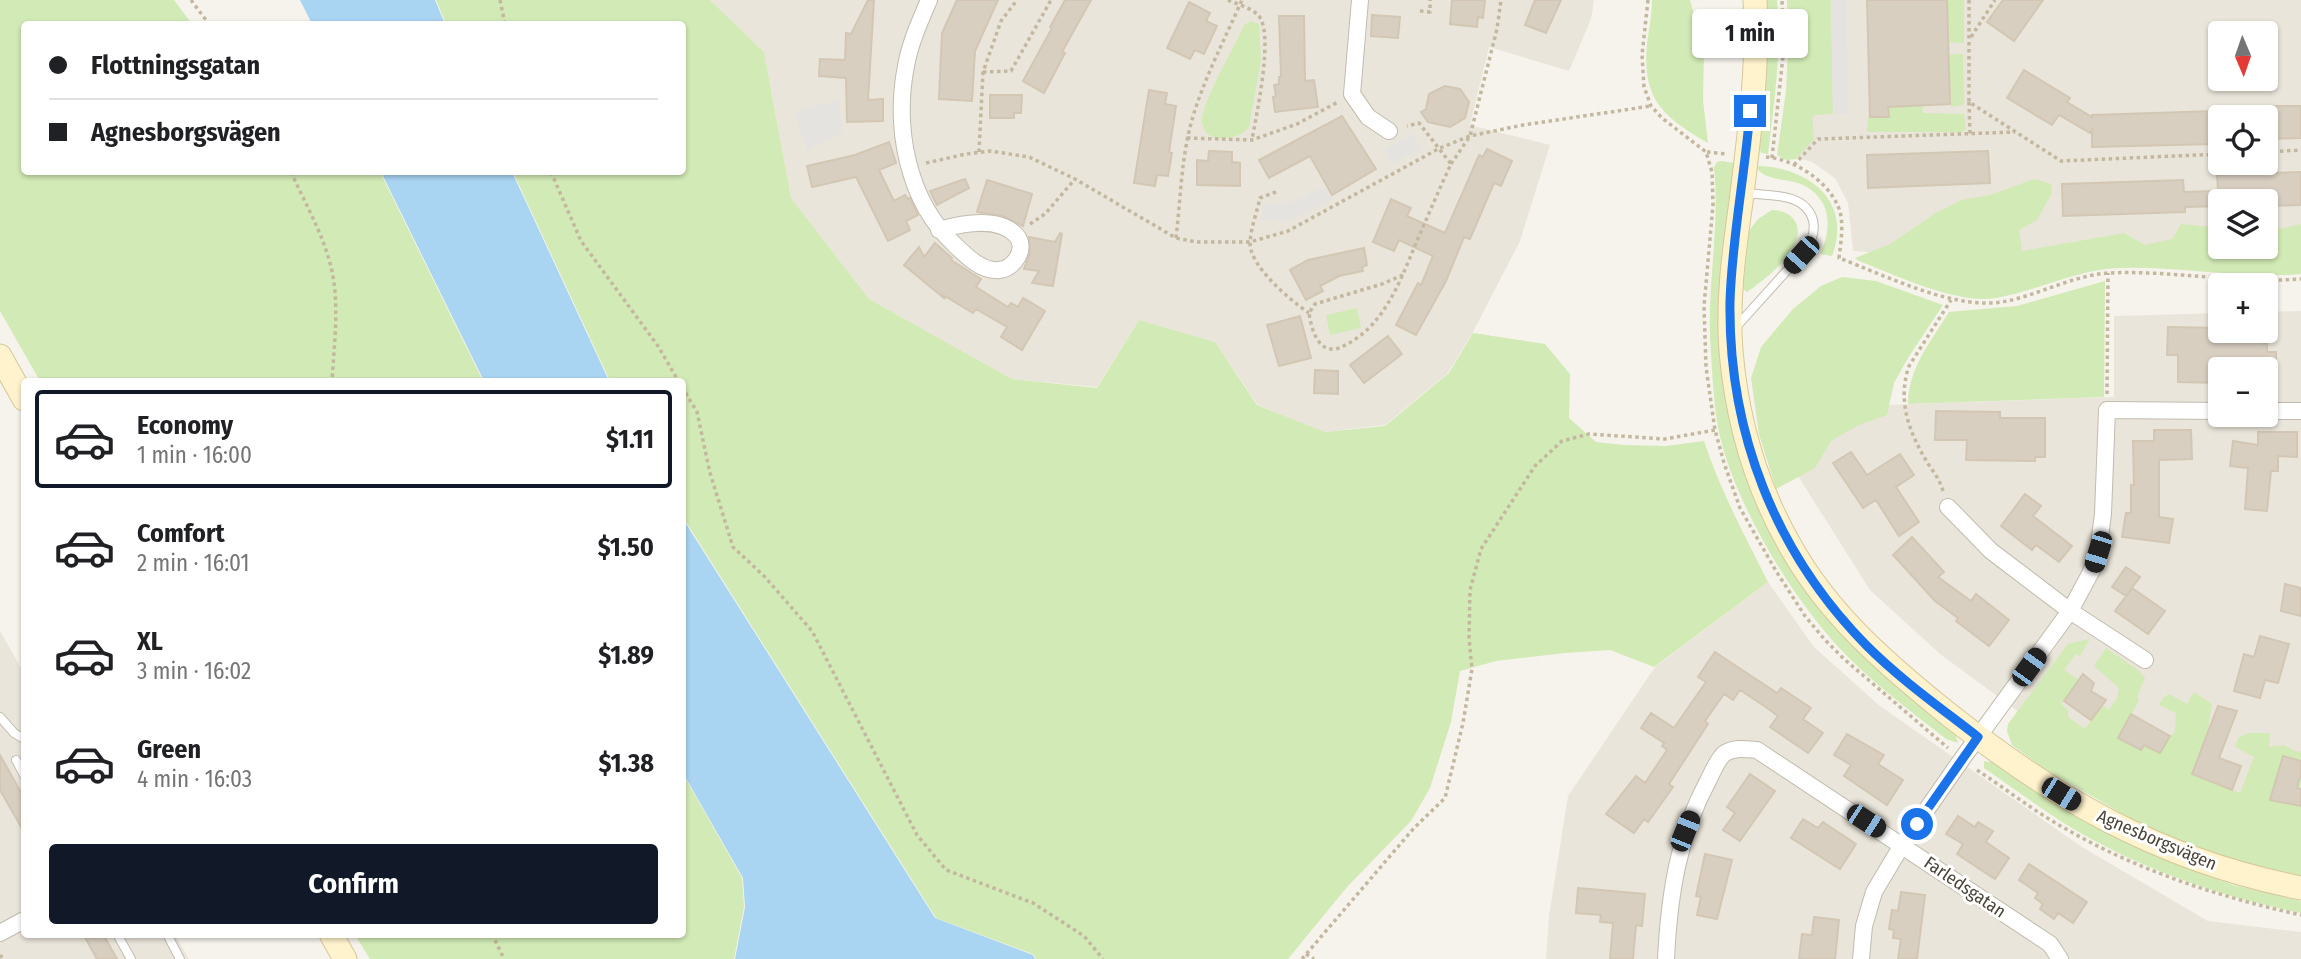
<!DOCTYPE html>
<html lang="en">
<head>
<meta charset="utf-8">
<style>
  :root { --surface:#fff; --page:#f6f6f6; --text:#202124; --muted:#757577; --line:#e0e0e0; --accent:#111827 }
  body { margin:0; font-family:"Fira Sans Condensed",sans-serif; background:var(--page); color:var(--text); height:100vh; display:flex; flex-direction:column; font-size:26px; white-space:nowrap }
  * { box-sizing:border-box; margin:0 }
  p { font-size:23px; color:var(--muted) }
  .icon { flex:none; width:38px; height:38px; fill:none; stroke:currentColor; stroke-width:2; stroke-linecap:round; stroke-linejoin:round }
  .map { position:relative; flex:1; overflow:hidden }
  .drawer { position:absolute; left:21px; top:378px; width:665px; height:560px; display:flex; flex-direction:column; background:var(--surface); border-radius:7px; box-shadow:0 2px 5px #0004 }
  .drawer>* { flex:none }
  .top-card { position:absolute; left:21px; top:21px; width:665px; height:154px; border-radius:7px; box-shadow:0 2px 5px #0004; display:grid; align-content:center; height:154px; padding:0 28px; background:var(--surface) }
  .needle { width:46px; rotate:178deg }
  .tools { position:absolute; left:2208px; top:21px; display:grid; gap:14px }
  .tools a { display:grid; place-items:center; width:70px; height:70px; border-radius:7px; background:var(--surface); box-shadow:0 2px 5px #0004; font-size:35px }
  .end { position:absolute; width:32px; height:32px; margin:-16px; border:9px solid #1a73e8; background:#fff; box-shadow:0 0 0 4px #fff }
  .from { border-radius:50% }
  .bubble { position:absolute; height:49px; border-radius:7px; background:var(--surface); box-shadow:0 2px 5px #0004; font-size:23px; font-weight:700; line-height:49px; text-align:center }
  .car { position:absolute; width:21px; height:42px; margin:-21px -10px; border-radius:9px; box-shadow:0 0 5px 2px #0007; background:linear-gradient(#222 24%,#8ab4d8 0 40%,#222 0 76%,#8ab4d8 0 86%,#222 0) }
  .top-card b { display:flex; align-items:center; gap:24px; height:66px; font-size:26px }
  .top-card b+b { border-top:2px solid var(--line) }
  .top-card i { width:18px; height:18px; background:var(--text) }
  ul { padding:12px 0 0; list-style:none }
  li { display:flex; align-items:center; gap:21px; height:98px; margin:0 14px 10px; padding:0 14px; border:4px solid transparent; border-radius:7px }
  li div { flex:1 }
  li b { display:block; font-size:26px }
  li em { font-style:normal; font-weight:700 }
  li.active { border-color:var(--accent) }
  li>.icon { width:63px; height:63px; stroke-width:1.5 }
  .button { display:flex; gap:14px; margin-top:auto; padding:14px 28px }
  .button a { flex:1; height:80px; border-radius:7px; background:var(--accent); color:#fff; font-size:28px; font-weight:700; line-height:80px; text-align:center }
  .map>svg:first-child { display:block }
</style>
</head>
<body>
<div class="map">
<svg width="2301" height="959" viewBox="0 0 2301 959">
  <rect width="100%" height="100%" fill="#f6f3ec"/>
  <path fill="#eae5da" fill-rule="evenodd" d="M710 0H1594L1591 19 1569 71 1489 47 1470 125 1550 145 1520 241 1473 332 1448 373 1385 425 1324 432 1258 405 1215 342 1139 320 1097 387 1012 379 869 299 791 198 764 52Z
    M1793 0H2301V236L2266 242V201H2221V246L2002 262 1853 251 1848 203 1835 178 1812 162 1779 152 1795 77ZM2221 33H2266V79H2221ZM2221 117H2266V163H2221Z
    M2301 311V849L2107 777 1940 654 1870 590 1786 457 1855 406 2114 397V316L2221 313V331H2266V312ZM2221 369H2266V415H2221Z
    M1768 582 1814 647 1880 706 2082 847 2208 921 2301 932V959H1546L1549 916 1568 796 1655 667Z
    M0 631 24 673V934L175 935 189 959H0Z"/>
  <path fill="#d2eab5" d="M0 0H174L192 24H24V172H380L483 381H40L0 311Z
    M436 0H710L764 52 791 198 869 299 1012 379 1097 388 1139 320 1215 342 1257 405 1325 432 1385 426 1449 373 1473 333 1545 344 1570 374 1569 418 1596 442 1624 445 1666 446 1704 441C1720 490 1745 536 1768 582L1654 667 1610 650 1565 653 1496 661 1460 671 1451 722 1430 788 1411 821 1347 887 1288 959H1036L1033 954 936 918 683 517 682 382 610 381 513 172H682V24H446Z
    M1652 0H1690L1704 51 1703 100 1708 143C1662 116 1642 99 1647 44 1649 29 1652 15 1652 0Z
    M1765 0H1777C1782 51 1774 102 1768 154L1761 153 1760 149 1767 22Z
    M1787 0H1831L1833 114 1815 115 1812 117 1814 139 1796 159 1786 160 1777 155 1786 91 1788 48Z
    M1886 0 1917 105 1922 106 1923 113 1964 114 1966 128 1963 132H1867L1868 117 1888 116Z
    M1947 0H1964V43L1949 42Z
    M1251 21 1259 24 1261 60 1249 127C1239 141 1202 145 1202 121 1202 101 1235 47 1244 25Z
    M1951 54H1963L1964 105 1951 107 1950 104 1948 55Z
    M1722 161 1734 163 1720 279 1719 304 1795 574 1814 602 1828 619 1955 733 1958 743 1946 739C1913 713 1878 687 1848 657 1795 604 1732 501 1718 427 1713 398 1712 367 1710 337 1708 280 1720 224 1714 167L1717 162Z
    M1758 166C1809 167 1853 202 1832 256L1820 254C1832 229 1832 201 1805 186 1790 178 1770 182 1758 170Z
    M2035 179 2051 184 2052 193 2037 220 2019 230 2022 251 2124 233 2145 245 2172 239 2181 224 2221 228V247H2266V232L2301 224V274C2241 279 2180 266 2120 268 2077 269 2038 291 1996 298 1957 305 1896 275 1859 261L1855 258 1890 244 1936 213 1961 200 1990 195Z
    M1772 210C1781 210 1792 214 1796 223 1807 247 1765 280 1747 292L1743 289 1749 231 1758 219Z
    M1842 277 1876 281 1943 305 1908 358 1894 383 1887 415 1859 425 1831 441 1815 468 1776 489 1759 434 1751 378 1761 347 1793 309 1821 286Z
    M2105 281 2104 397 1908 404C1908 369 1931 341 1949 312L2017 306Z
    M1357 308 1361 328 1330 335 1326 315Z
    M2090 639 2080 656 2076 654 2064 670 2079 680 2061 704 2068 710V717L2085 729 2102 705 2109 710 2117 698 2119 688 2094 666 2106 648 2138 670 2145 678 2137 697 2139 701 2118 737 2140 750 2144 745 2160 753 2169 738 2175 732 2176 713 2159 705 2163 698 2169 694 2187 704 2194 692 2212 704 2207 735 2192 774 2240 793 2254 757 2235 747 2238 738 2249 733H2270L2269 747 2284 745 2297 752 2301 751V875H2292L2226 859 2173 839 2130 818 2043 768 2012 745 2007 731 2008 724 2068 644Z
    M1984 761 1996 763 2055 804 2113 836 2162 859 2233 885 2301 901V913C2222 897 2141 869 2072 828 2041 809 2013 788 1984 768Z
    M683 774 742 878 744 907 734 959H370L355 935 682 934Z"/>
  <path fill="#e5e3e0" d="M1831 0H1846L1849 114H1833Z
    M839 100 842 133 807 151 794 112Z
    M1412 134 1420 149 1392 164 1384 149Z
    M1324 186 1332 199 1295 218 1284 221 1262 220V204L1294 202Z"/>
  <path fill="#a9d4f2" d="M300 0H435L445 24H312Z
    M381 172H512L609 381H484Z
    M683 519 935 918 1033 955 1035 959H735L745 907 743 878 683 773Z"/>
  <path fill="#d8cfc1" stroke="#d3c7b4" stroke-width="2" d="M868 0H874L868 100 883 99V121L847 122 846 78 819 76 820 59 845 60 846 33 851 34Z
    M957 0H998L975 51 972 101 939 99 942 33Z
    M1065 0H1091L1062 52 1065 53 1044 93 1023 81 1052 28 1050 27Z
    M1452 0H1485L1483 18 1478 17 1477 27 1450 24Z
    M1535 0H1561L1546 33 1525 25Z
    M1867 0H1947L1950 104 1888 107 1889 117H1870Z
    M2003 0H2043L2014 41 1987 22Z
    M1189 2 1210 13 1206 21 1217 26 1204 54 1195 50 1190 59 1167 48Z
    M1372 15 1400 17 1398 38 1371 36Z
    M1279 16H1304L1305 81 1314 80 1318 107 1275 112 1273 97 1276 96 1274 85 1279 84V77H1281Z
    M2024 70 2070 98 2067 102 2092 117V115L2214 111V144L2092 147V130L2090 133 2059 115 2052 125 2007 98Z
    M1445 86 1460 89 1469 102 1465 118 1450 127 1428 122 1421 112 1426 109 1429 94Z
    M1149 90 1167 93 1165 104 1176 106 1169 152 1172 153 1168 176 1157 175 1155 186 1134 183Z
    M990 95H1022L1021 113H1014V118H990Z
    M2266 106H2301V138L2266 139Z
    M1342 116 1376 169 1332 195 1310 156 1269 178 1259 160Z
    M889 142 896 163 879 170 894 201 905 195 908 199 910 198 918 215 906 221 910 230 888 241 856 177 812 187 807 166 855 155Z
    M1487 149 1512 161 1501 186 1494 183 1470 239 1464 237 1446 281 1416 335 1396 325 1418 283 1421 285 1433 256 1399 240 1394 251 1373 242 1391 199 1411 208 1407 216 1445 233 1479 155 1483 157Z
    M1209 151 1232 152V162L1240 163V186L1197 185V160L1208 161Z
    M1988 151 1990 183 1868 188 1867 155Z
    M2301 172V205L2266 206V201H2221V206L2185 207V212L2063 216 2062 184 2183 180 2184 192 2218 191 2217 175Z
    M965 179 969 188 937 205 930 191Z
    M987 180 1032 194 1023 226 1003 216 977 212Z
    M1060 233 1062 234 1053 286 1032 283 1039 271 1024 269 1030 253 1029 237 1055 242Z
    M935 243 952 258 951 260 981 279 976 287 1008 307 1011 303 1018 307 1023 298 1045 311 1022 350 1001 337 1007 327 976 309 973 313 943 295 945 299 904 265 919 247 924 257Z
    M1364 248 1367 265 1362 267 1363 271 1339 276 1320 286 1323 291 1306 300 1290 270 1308 260Z
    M1300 316 1311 358 1279 366 1267 325Z
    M2168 327 2221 328V331H2232V334H2263V344H2267V352H2276V369H2221V383L2178 382V355H2167Z
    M1388 336 1402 354 1364 383 1350 365Z
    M1315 370 1338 371V394L1314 393Z
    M1936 411 2000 412V418H2045V457H2035V461L1966 460 1967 440H1935Z
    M2154 430H2191L2192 459 2159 460V517L2173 519 2169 543 2122 537 2126 513H2131V485H2134L2133 441H2154Z
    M2258 432H2297V457L2278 456V471H2271L2267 511 2245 509 2248 468 2230 466 2233 441 2258 445Z
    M1851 452 1867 475 1900 454 1914 475 1896 487 1919 522 1899 536 1876 500 1863 508 1833 463Z
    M2025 494 2041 506 2033 516 2072 546 2059 562 2036 545 2032 550 2001 526Z
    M1912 537 1944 572 1938 577 1971 601 1976 594 2009 620 1989 646 1956 621 1958 618 1935 601 1893 555Z
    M2126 567 2140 577 2126 596 2112 587Z
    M2285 584 2301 588V616L2281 611Z
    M2132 588 2165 611 2148 634 2115 611Z
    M2260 636 2289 644 2278 683 2265 680 2260 698 2234 691 2244 654 2254 657Z
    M1715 652 1777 693 1781 688 1811 708 1803 719 1823 733 1808 753 1770 727 1778 716 1767 708 1740 690 1733 700 1724 694 1705 721 1708 724 1669 784 1673 787 1648 822 1644 819 1634 833 1606 814 1636 776 1645 783 1667 750 1662 746 1664 743 1641 728 1651 713 1674 728 1706 682 1698 677Z
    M2083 674 2094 683 2091 691 2106 700 2091 720 2064 701Z
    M2218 706 2237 711 2219 758 2241 766 2232 790 2192 774Z
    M2131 714 2170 736 2160 753 2144 745 2141 750 2118 738Z
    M1847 734 1884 755 1878 764 1903 780 1887 805 1844 776 1851 765 1834 755Z
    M0 755 24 798V832L0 790Z
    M2283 756 2301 761V773L2297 788 2301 789V806L2270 800Z
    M1750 774 1775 791 1740 841 1723 830 1735 813 1727 807Z
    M1958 816 1975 827 1978 822 1993 831 1986 842 2009 858 1995 879 1957 854 1963 844 1946 834Z
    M1803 819 1818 828 1823 822 1856 844 1840 869 1791 838Z
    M1705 854 1732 860 1717 919 1697 915 1701 897 1696 896Z
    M2029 864 2087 902 2073 923 2058 913 2054 919 2040 909 2043 904 2035 898 2038 893 2019 880Z
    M1578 888 1645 894 1642 926 1636 925 1633 959H1610L1613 923 1600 922 1601 915 1576 913Z
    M1901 892 1925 895 1917 959H1898L1901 939 1893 938 1894 930 1889 929 1892 910 1898 911Z
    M1814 917 1839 920 1835 959H1799L1802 934 1812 935Z
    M83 934H103L117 959H97Z"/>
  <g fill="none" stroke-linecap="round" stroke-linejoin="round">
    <defs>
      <path id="lane" d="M1736 327 1801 255C1810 244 1816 235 1813 220 1805 192 1769 196 1745 193
        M0 717 14 733 24 739
        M16 760 24 775
        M117 934 131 959
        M167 934 180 959"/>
      <path id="street" d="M929 0C920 21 910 43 906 66 894 127 907 200 954 244 965 255 982 272 999 270 1014 269 1028 248 1016 235 998 216 960 224 939 230
        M1360 0 1352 94 1368 117 1389 131
        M2266 411H2301
        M1948 507 1991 551 2070 611 2145 660
        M0 933 24 920
        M1666 959C1669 897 1678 836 1708 781 1712 773 1718 758 1725 753 1735 747 1746 749 1757 750L2050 944 2060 959
        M1861 959 1864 926 1874 892 1902 845 1962 759 2070 611 2091 572 2098 552 2103 514 2107 410 2221 411"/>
      <path id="secondary" d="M1755 0C1759 67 1749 135 1741 202 1734 251 1727 301 1731 351 1737 420 1757 489 1792 549 1829 614 1884 662 1942 709 2053 798 2159 860 2301 888
        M0 356 24 399
        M331 934 345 959"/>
    </defs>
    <use href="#lane" stroke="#c2bbae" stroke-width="10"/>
    <use href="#street" stroke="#c2bbae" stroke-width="18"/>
    <use href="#secondary" stroke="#d6c79b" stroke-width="25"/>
    <path stroke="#c4b79f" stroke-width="3.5" stroke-dasharray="3.5 3.5" stroke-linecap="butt" d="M191 0 209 24
      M500 0 505 24
      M1228 0C1237 4 1251 8 1258 15 1275 32 1256 116 1252 140
      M1648 0 1642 55 1644 87 1651 106 1662 118 1706 152 1712 172 1713 205 1704 306 1706 367 1715 430 1724 463 1740 508 1776 571 1805 616 1825 640 1844 659 1948 748
      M1969 0V102L2061 161 2221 154
      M1420 11 1430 12V0
      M1971 37 1995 0
      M983 72 1011 71 1051 0
      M1969 102 1970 134
      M1187 138 1252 140 1297 124 1338 102
      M979 152 983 72 1001 21 1017 0
      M1707 152 1727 154
      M2266 152 2301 150
      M1766 157C1793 159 1825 179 1837 204 1845 219 1841 241 1839 258 1887 276 1957 312 2007 301 2041 294 2074 275 2109 273 2173 270 2237 284 2301 279
      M1772 158 1784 47 1782 0
      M926 163 966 154 990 151 1029 157 1075 179 1176 238 1196 242H1250L1288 231 1440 148 1470 136 1523 125 1651 106
      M1451 164 1470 136 1497 29 1501 0
      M1794 165 1818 139 2015 132
      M291 172C305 203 323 234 331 267 340 303 334 345 332 382
      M551 172 581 241 658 346 679 382
      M1276 192 1260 198C1257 212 1251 227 1250 242 1249 266 1290 300 1309 313
      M1030 224 1045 214 1075 179
      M1176 238C1180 204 1181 169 1188 136 1197 92 1224 41 1242 0
      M1403 275 1382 284 1315 304 1309 313C1311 328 1318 355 1339 348 1352 343 1368 331 1377 319 1394 298 1404 272 1414 248 1426 220 1438 192 1451 164L1419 123 1407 126
      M682 387 697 412 710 473 733 547 764 576 812 631 917 835 946 870 1033 903 1084 936 1103 959
      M2107 394 2108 273
      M1943 491C1940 480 1933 471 1927 462 1909 432 1897 401 1909 366L1951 300
      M1977 770C2006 789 2035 812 2066 829 2139 871 2219 897 2301 915
      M492 934 504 959
      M1306 954 1314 959
      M0 955 3 959
      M1302 959 1414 828 1445 798 1463 723 1472 669 1469 638 1470 590 1481 549 1535 466 1562 441 1589 434 1665 439 1715 430"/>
    <use href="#lane" stroke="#fff" stroke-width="8"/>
    <use href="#street" stroke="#fff" stroke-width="16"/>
    <use href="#secondary" stroke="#fff3cd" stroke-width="23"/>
  </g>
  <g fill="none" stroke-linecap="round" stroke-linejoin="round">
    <path stroke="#1a73e8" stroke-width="9" d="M1750 111C1745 174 1732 238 1730 301 1728 432 1775 553 1867 646 1901 680 1941 708 1978 737L1917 824"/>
  </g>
  <g text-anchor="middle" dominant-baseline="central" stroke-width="6" stroke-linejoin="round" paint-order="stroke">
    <g font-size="18" fill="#4b4439" stroke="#fff">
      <text transform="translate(2157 840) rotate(23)">Agnesborgsvägen</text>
      <text transform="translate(1965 887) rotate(34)">Farledsgatan</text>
    </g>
  </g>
</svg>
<div class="tools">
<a><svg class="needle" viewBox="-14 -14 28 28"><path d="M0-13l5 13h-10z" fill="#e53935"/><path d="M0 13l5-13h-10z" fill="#757577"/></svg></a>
<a><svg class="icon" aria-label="locate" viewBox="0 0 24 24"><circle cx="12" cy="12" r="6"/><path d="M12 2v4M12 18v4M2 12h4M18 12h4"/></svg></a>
<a><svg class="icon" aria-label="layers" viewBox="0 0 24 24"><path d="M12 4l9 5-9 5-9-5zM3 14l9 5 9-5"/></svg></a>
<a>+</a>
<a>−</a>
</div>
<i class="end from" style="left:1917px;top:824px"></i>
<i class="end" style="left:1750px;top:111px"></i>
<div class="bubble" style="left:1692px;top:9px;width:116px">1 min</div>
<i class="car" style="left:1801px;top:255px;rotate:222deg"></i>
<i class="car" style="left:2098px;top:552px;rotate:197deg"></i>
<i class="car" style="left:2029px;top:667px;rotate:36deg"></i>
<i class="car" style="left:2061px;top:794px;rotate:122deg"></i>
<i class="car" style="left:1866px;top:821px;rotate:123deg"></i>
<i class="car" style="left:1685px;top:831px;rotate:22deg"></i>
<div class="top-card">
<b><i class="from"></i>Flottningsgatan</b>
<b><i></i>Agnesborgsvägen</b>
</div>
<section class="drawer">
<ul>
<li class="active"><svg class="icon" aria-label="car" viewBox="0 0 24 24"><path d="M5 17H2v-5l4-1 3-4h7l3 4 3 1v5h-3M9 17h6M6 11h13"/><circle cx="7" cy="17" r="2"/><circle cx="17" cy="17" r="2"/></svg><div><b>Economy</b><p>1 min · 16:00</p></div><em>$1.11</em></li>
<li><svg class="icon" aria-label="car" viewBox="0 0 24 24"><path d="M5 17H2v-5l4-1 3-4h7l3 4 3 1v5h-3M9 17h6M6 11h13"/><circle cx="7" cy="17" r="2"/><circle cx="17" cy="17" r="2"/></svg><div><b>Comfort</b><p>2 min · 16:01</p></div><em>$1.50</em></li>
<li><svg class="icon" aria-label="car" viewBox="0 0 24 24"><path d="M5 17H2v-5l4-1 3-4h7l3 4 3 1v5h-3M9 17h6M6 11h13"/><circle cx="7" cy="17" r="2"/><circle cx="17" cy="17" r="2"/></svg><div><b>XL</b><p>3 min · 16:02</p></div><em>$1.89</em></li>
<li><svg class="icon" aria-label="car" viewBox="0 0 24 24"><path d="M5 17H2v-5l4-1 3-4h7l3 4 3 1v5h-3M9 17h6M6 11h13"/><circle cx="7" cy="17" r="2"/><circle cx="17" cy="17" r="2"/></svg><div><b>Green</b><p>4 min · 16:03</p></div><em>$1.38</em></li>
</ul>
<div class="button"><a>Confirm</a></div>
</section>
</div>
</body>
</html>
